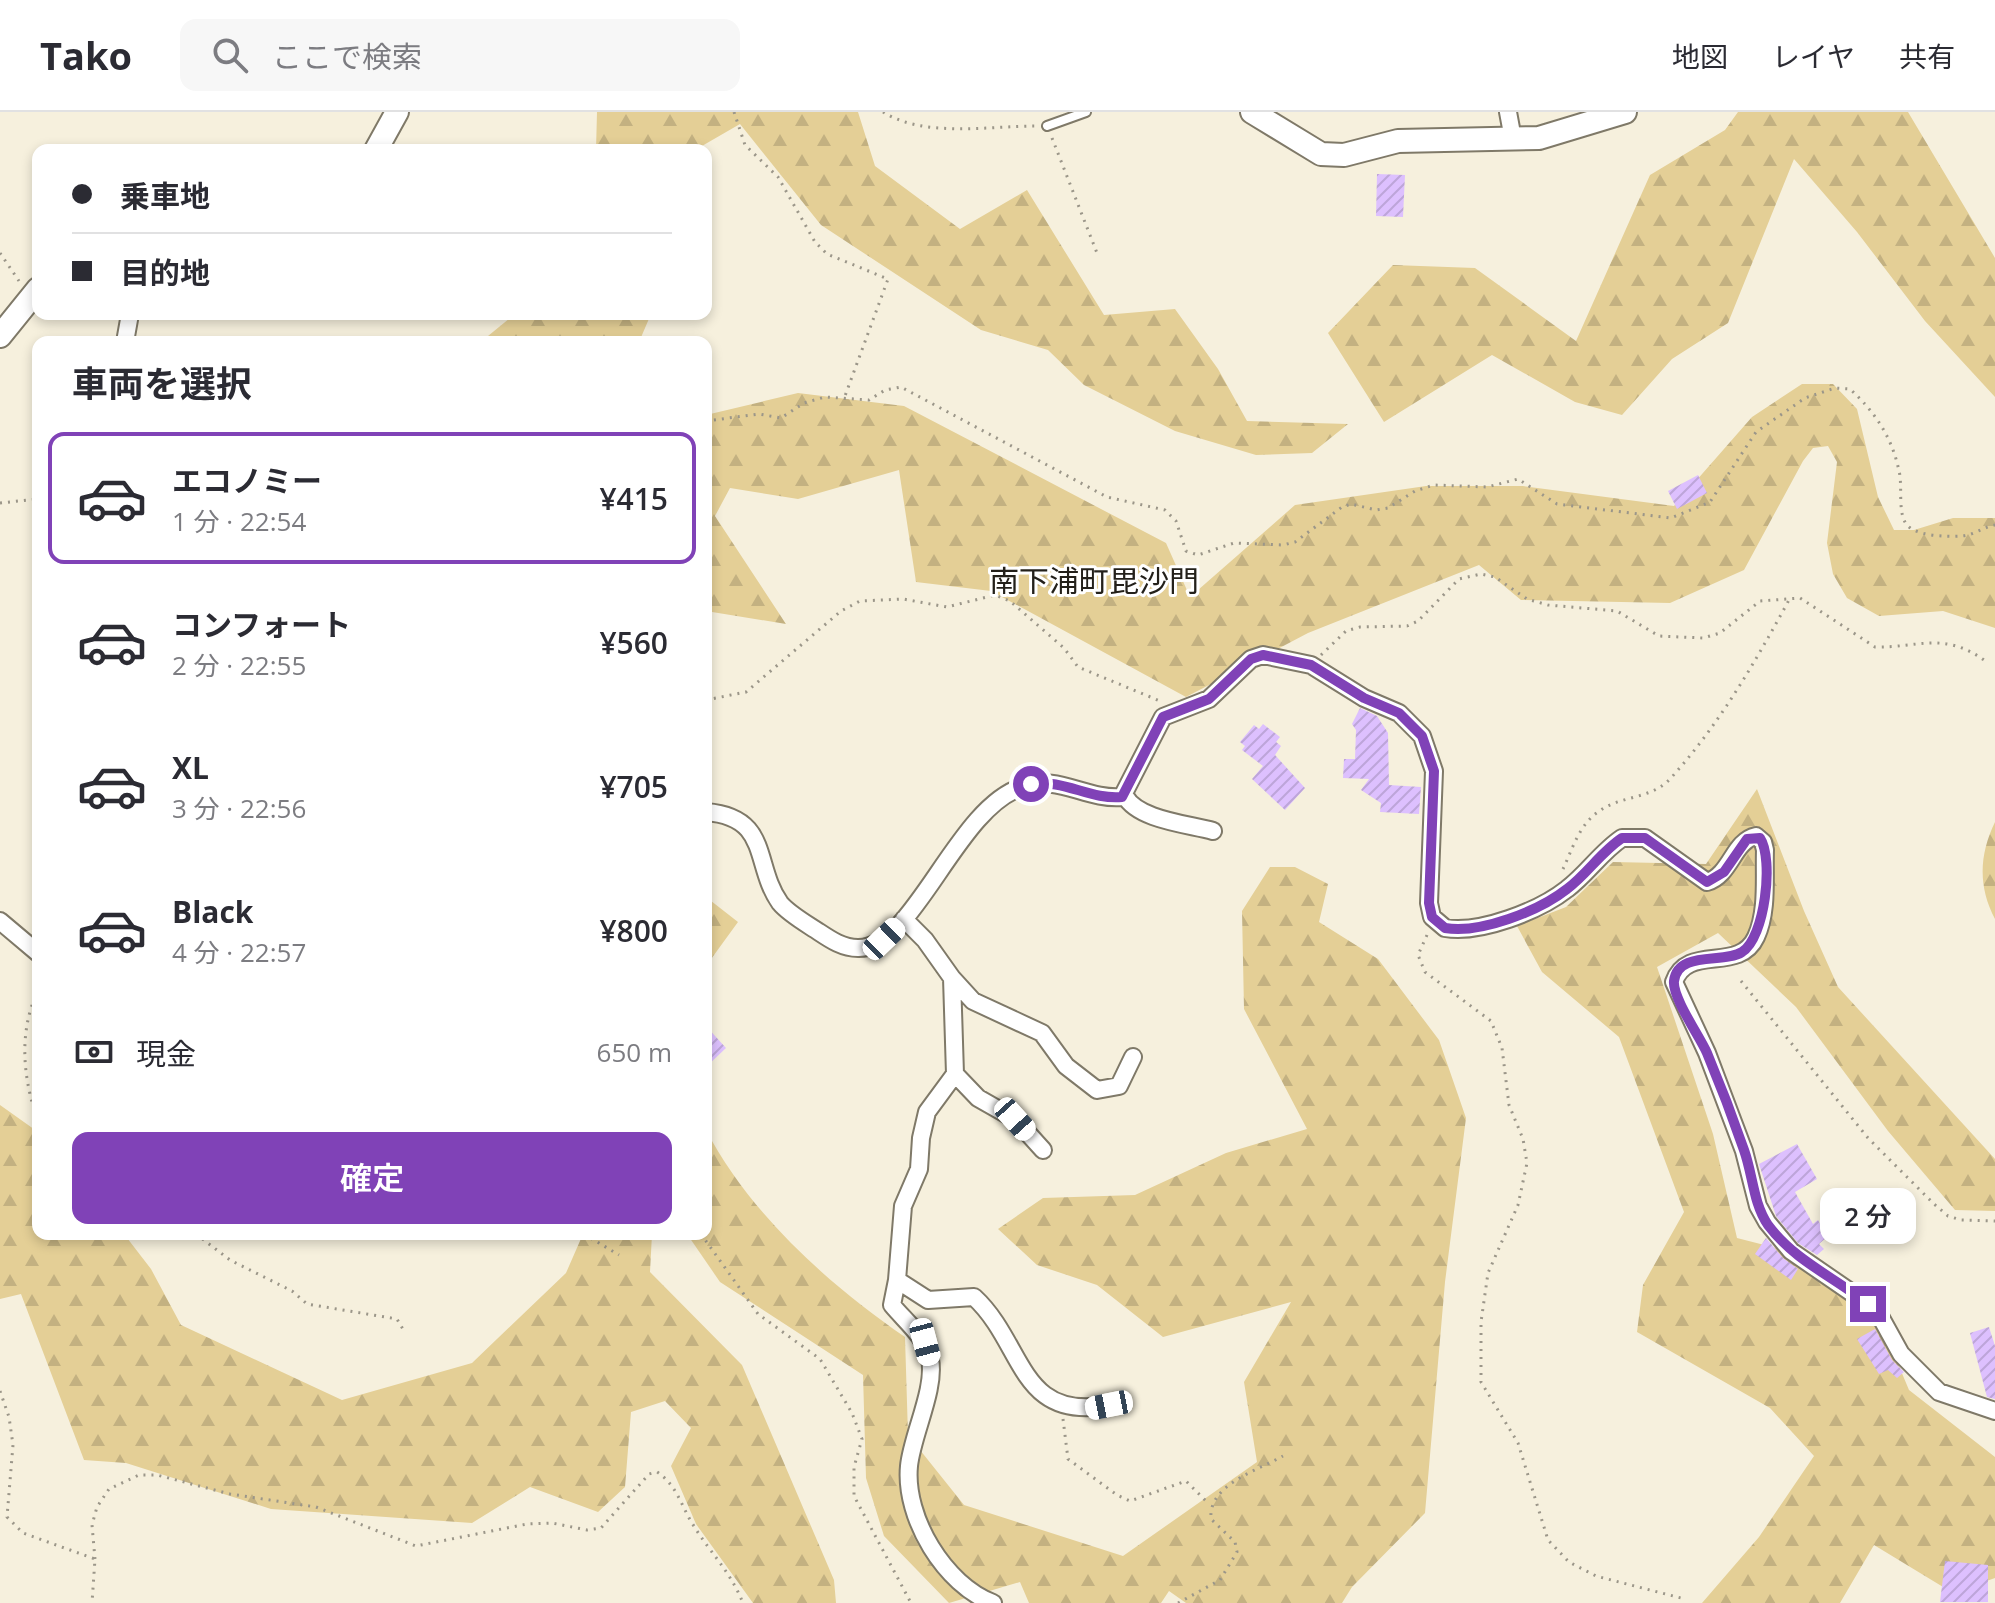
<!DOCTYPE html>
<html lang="ja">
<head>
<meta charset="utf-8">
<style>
  :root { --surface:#fff; --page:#f7f7f7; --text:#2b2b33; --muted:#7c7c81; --line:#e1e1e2; --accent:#8042b7 }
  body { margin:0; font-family:"Open Sans","Noto Sans JP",sans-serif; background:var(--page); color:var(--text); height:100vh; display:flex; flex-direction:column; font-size:30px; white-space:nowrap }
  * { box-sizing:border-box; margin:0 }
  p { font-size:26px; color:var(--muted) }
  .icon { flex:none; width:44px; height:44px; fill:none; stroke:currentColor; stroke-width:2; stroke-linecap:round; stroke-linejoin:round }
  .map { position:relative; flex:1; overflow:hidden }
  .details { position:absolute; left:32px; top:224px; width:680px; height:904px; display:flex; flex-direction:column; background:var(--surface); border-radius:16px; box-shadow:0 4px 12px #0003 }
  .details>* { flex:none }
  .banner { position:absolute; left:32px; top:32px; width:680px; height:176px; border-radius:16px; box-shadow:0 4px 12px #0003; display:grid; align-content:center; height:176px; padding:0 40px; background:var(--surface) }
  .end { position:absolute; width:36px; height:36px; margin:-18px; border:10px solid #8042b7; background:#fff; box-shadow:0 0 0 4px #fff }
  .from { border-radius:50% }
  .bubble { position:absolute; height:56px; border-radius:16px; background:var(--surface); box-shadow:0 4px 12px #0003; font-size:26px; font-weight:600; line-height:56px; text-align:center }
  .car { position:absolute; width:24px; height:48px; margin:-24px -12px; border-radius:10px; box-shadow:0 0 6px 2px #0007; background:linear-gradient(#fff 24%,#345 0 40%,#fff 0 76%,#345 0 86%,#fff 0) }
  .banner b { display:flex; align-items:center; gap:28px; height:76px; font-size:30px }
  .banner b+b { border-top:2px solid var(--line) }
  .banner i { width:20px; height:20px; background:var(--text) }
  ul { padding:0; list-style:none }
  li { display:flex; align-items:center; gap:24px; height:132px; margin:0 16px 12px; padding:0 24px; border:4px solid transparent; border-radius:16px }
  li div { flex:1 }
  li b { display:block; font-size:30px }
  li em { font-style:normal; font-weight:600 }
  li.selected { border-color:var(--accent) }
  li>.icon { width:72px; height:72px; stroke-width:1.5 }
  h2 { padding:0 40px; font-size:36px; line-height:96px }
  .pay { display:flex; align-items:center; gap:20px; height:88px; padding:0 40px; font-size:30px }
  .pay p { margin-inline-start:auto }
  .primary-button { display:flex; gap:16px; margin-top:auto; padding:16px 40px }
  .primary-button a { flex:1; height:92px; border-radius:16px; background:var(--accent); color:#fff; font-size:32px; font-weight:600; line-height:92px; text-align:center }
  header { display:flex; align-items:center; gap:48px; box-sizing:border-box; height:112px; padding:0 40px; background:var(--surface); border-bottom:2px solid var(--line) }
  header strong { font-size:38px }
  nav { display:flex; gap:44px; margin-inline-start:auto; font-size:28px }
  .search { width:560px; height:72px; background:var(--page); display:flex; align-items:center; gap:20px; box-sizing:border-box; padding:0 28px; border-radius:16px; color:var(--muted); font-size:30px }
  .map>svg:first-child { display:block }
</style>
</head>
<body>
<header>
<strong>Tako</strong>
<div class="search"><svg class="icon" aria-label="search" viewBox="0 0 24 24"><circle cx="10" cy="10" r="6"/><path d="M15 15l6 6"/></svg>ここで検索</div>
<nav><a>地図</a><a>レイヤ</a><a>共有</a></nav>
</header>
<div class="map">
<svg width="1995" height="1491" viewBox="0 0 1995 1491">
  <defs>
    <pattern id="forest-firs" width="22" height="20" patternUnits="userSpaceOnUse" patternTransform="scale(2)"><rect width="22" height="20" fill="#e4cf96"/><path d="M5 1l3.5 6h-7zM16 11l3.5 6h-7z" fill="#c3b181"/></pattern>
    <pattern id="building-hatch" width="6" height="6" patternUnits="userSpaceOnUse" patternTransform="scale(2)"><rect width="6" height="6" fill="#ddc0fe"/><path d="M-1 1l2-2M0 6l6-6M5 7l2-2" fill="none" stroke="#bda5d9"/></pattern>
  </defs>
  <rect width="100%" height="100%" fill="#f6f0dd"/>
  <path fill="url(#forest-firs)" d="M597 0H858L875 54 960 117 1027 78 1104 203 1175 197 1218 257 1247 309 1348 312 1312 341 1256 343 1175 319 1084 273 1048 238 981 218 821 113 740 12 695 38H596Z
    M1738 0H1908L1995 146V285L1925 209 1857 120 1794 47 1728 211 1672 247 1622 303 1575 290 1492 243 1384 310 1328 221 1393 153 1475 156 1576 229 1650 63 1725 18Z
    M515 202H651L639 230H490L488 224Z
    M1802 272H1833L1857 297 1878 385 1894 418H1914L1953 406H1995V516L1943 499 1879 504 1847 486 1833 462 1827 431 1837 350 1828 334 1813 336 1803 349 1744 458 1670 491 1521 488 1479 453 1308 521 1186 585 991 479 916 470 899 358 798 387 730 376 715 404 786 512 706 499V303L798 281 904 294 1166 431 1190 485 1295 393 1426 374H1523L1674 394 1752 305Z
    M1757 677 1804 799 1838 875 1995 1047V1099L1955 1098 1888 1019 1796 895 1718 821 1657 855 1713 1022 1737 1126 1800 1142 1870 1185 1909 1278 1995 1345V1466L1953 1481 1874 1433 1840 1491H1702L1759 1425 1814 1344 1770 1296 1637 1220 1643 1173 1684 1100 1619 925 1542 860 1517 814 1566 795 1613 750 1706 752Z
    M1995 710V807C1978 775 1979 743 1995 710Z
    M1270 755H1295L1328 772 1319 810 1378 847 1439 928 1466 1006 1445 1170 1425 1401 1352 1475 1342 1491H1186L1169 1479 1161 1491H1029L1020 1470 949 1491 884 1424 866 1366 863 1263 720 1170 687 1122H706V1018C750 1102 828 1172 905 1225L908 1323 964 1393 1123 1444 1257 1350 1244 1270 1291 1190 1163 1225 1097 1173 1037 1153 998 1117 1043 1086 1135 1083 1226 1041 1307 1017 1244 897 1242 799Z
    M706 785 738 810 706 854Z
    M0 993 38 1020V1122H124L151 1157 181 1213 342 1288 472 1251 566 1161 583 1122H652L650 1160 742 1253 834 1468 836 1491H753L696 1412 671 1354 691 1316 665 1289 631 1300 625 1375 598 1400 530 1375 472 1411 271 1397 126 1351 84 1348 21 1182 0 1187Z"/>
  <path fill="url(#building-hatch)" d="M1377 62 1405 63 1403 105 1376 104Z
    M1698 363 1707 381 1677 397 1668 379Z
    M1360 596 1377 604 1388 621 1389 673 1421 675 1419 702 1380 700 1381 691 1361 678 1369 667 1343 666 1344 647H1355L1356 618 1352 612Z
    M1263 612 1280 625 1276 630 1281 634 1275 643 1305 676 1285 698 1252 667 1263 654 1242 638 1245 634 1240 630 1254 613 1259 617Z
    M706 914 726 936 706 955Z
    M1797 1032 1817 1067 1795 1080 1813 1112 1818 1108 1827 1125 1819 1132 1824 1137 1817 1143 1798 1131 1776 1104 1759 1052Z
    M1766 1126 1783 1146 1798 1157 1791 1168 1755 1142Z
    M1989 1215 1995 1234V1287L1987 1285 1970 1221Z
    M1875 1217 1892 1248 1904 1260 1897 1266 1888 1258 1879 1262 1857 1227Z
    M1945 1449 1988 1453V1490H1940Z"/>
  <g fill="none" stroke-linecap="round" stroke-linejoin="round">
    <defs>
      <path id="lane" d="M1047 14 1086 0"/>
      <path id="street" d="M1508 0 1513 27
        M125 230 130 202
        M1125 684C1138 708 1188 712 1213 719
        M706 700C771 705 753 753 780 791 789 802 807 812 819 820 831 828 843 836 858 836 914 837 956 696 1022 675 1058 662 1086 688 1122 685L1163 605 1209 587 1251 547 1263 543 1311 553 1364 586 1399 601 1422 624 1434 659 1429 791 1432 805 1445 816C1480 822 1539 799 1567 777 1587 762 1601 740 1622 726H1645L1707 770C1731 763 1733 729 1756 724L1763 730 1765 738C1764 766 1768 799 1756 825 1739 862 1687 831 1674 870L1707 941 1744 1039 1758 1094 1767 1110 1791 1139 1868 1192 1880 1204 1901 1242 1939 1280 1995 1299
        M904 807 925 828 952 866 955 962 927 1000 921 1026 919 1057 903 1094 897 1168 928 1188 974 1185C1025 1232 1018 1310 1109 1293
        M0 809 38 841
        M952 866 973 889 1042 921 1066 954 1097 978 1119 974 1133 945
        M955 962 978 986 1015 1007 1043 1038
        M897 1168 892 1193C906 1210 925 1224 930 1247 936 1277 912 1323 909 1354 904 1406 945 1473 993 1491"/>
      <path id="secondary" d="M1252 0 1321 42 1344 43 1398 29 1539 26 1625 0
        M376 38 397 0
        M0 224 38 177"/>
    </defs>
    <use href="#lane" stroke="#7f7968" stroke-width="12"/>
    <use href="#street" stroke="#7f7968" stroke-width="20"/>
    <use href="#secondary" stroke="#7f7968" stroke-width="26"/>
    <path stroke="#9b9689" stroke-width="3" stroke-dasharray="2 6" stroke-linecap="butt" d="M734 0 745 33 778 65 815 130 827 142 888 167 845 284
      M883 0C924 26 989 14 1036 14
      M1052 26 1097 141
      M0 141 19 169
      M706 309 759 302 781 306 804 291 825 285 869 288 885 278 901 275 1107 385 1165 398 1176 409 1186 439 1198 443 1234 431 1283 433 1295 430 1342 395 1351 392 1376 398 1388 396 1415 379 1434 373 1487 375 1518 367 1557 392 1671 406 1710 390 1756 320 1805 286 1835 276 1850 277C1875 300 1892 325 1899 359 1903 374 1897 401 1907 413 1916 424 1947 425 1960 424 1973 424 1983 415 1995 413
      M0 391 38 387
      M1321 543 1346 519 1360 515 1407 514 1418 509 1459 467 1481 462 1495 465 1527 487 1548 493 1617 499 1659 524 1703 526 1720 521 1760 489 1800 486 1875 535C1918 536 1943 519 1984 548
      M706 588 746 580 841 499 860 489 903 487 947 495 995 483 1010 489 1064 536 1078 555 1160 589
      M1563 757C1572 738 1579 713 1598 700 1620 683 1650 688 1670 667 1719 613 1754 552 1789 488
      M1427 823 1418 843 1425 860 1491 909 1502 936 1509 993 1523 1027 1527 1051 1518 1093 1488 1161 1481 1210V1270L1518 1331 1548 1428 1569 1450 1596 1464 1685 1487
      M1741 869 1868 1026 1934 1092 1948 1104 1961 1108 1995 1109
      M38 878C18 921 23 966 38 1010
      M153 1122 168 1126 184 1122
      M196 1122 230 1148 292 1179 307 1192 397 1207 404 1219
      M584 1122 619 1143
      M701 1122 758 1202 820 1247 852 1301 862 1327 854 1355V1384L911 1491
      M0 1279 9 1305 13 1333 7 1405 23 1421 95 1447 92 1491
      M1063 1307 1068 1347 1117 1383 1130 1389 1186 1369 1209 1392
      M95 1447 92 1413 97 1395 109 1377 139 1363H157L230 1382 316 1395 416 1434 527 1412 552 1411 587 1418 601 1416 649 1362 657 1360C676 1372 681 1393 692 1411 710 1441 729 1457 743 1491
      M1178 1491 1220 1468 1237 1440 1235 1430 1211 1407C1208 1373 1256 1359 1283 1344"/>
    <use href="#lane" stroke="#fff" stroke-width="8"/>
    <use href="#street" stroke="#fff" stroke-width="16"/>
    <use href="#secondary" stroke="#fff" stroke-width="22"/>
  </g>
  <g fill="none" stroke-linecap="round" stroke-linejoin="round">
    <path stroke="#8042b7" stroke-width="10" d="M1031 672C1064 667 1090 688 1122 685L1163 605 1209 587 1251 547 1263 543 1311 553 1364 586 1399 601 1422 624 1434 659 1429 791 1432 805 1445 816C1480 822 1539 799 1567 777 1587 762 1601 740 1622 726H1645L1707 770 1724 760 1747 727 1760 726C1774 747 1765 826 1742 840 1724 852 1678 838 1674 869 1672 885 1700 925 1707 941 1720 972 1733 1006 1744 1038 1753 1063 1753 1091 1768 1113 1795 1149 1834 1165 1868 1192"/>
  </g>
  <g text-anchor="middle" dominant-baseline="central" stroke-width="6" stroke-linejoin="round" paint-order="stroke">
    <g font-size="30" fill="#23201a" stroke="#fff">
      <text x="1094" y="468">南下浦町毘沙門</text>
    </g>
  </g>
</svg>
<i class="end from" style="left:1031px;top:672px"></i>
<i class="end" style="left:1868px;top:1192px"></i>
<div class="bubble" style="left:1820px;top:1076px;width:96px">2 分</div>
<i class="car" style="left:884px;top:827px;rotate:46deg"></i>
<i class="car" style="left:1015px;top:1007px;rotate:138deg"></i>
<i class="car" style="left:925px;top:1230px;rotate:165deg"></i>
<i class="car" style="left:1109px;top:1293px;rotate:259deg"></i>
<div class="banner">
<b><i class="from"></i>乗車地</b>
<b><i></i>目的地</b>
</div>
<section class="details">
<h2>車両を選択</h2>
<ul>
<li class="selected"><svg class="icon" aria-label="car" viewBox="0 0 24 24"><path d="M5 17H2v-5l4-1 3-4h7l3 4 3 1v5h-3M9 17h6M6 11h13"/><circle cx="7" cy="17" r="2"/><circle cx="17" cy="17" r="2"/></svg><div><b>エコノミー</b><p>1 分 · 22:54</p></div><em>¥415</em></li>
<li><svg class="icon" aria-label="car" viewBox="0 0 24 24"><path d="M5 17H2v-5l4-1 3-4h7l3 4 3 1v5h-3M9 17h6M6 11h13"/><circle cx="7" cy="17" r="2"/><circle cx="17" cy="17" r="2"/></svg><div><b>コンフォート</b><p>2 分 · 22:55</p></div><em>¥560</em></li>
<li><svg class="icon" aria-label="car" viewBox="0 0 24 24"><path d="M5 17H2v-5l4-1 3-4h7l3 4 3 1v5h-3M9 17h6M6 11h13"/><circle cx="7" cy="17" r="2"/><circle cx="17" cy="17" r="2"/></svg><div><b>XL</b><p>3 分 · 22:56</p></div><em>¥705</em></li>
<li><svg class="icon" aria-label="car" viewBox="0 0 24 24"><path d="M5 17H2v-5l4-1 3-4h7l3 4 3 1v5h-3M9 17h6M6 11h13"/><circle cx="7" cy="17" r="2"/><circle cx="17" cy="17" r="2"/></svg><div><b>Black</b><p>4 分 · 22:57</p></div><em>¥800</em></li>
</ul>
<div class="pay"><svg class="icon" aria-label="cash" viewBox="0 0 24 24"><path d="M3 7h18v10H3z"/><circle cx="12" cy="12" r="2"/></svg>現金<p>650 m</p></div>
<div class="primary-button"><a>確定</a></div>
</section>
</div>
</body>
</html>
